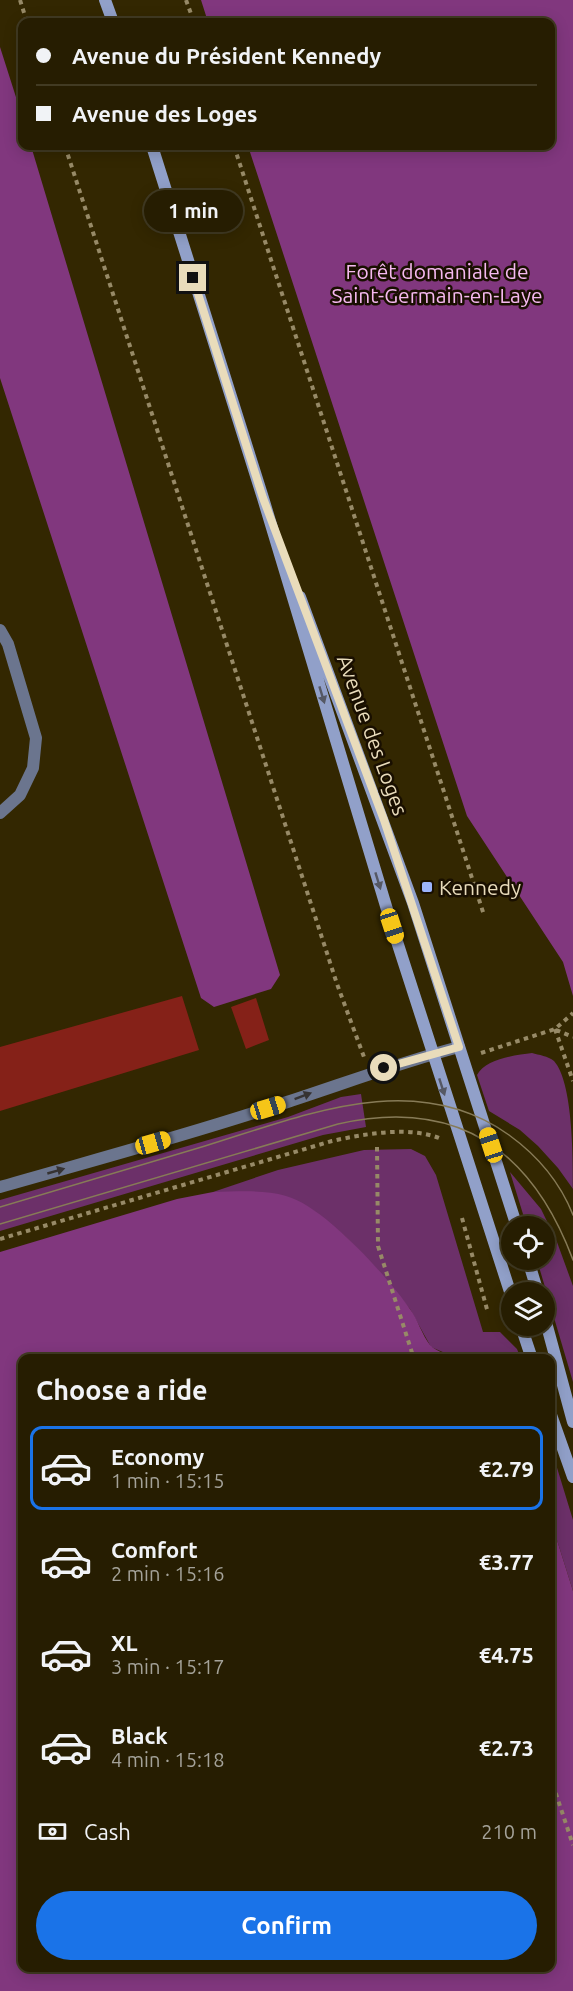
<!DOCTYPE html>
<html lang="en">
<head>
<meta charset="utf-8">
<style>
  :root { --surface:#261d01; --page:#2e260b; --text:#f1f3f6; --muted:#a4a299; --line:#423b23; --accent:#1a73e8 }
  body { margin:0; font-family:Ubuntu,sans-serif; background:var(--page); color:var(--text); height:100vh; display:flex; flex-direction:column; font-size:22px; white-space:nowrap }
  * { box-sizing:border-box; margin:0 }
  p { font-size:20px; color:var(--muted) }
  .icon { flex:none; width:33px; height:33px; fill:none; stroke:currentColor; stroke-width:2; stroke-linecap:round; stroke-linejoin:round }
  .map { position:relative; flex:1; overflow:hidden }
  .side { position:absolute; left:18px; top:1354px; width:537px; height:618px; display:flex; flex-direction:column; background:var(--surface); border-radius:12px; box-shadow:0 3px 15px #0003,0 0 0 2px var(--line) }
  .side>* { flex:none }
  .top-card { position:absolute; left:18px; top:18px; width:537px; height:132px; border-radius:12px; box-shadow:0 3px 15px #0003,0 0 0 2px var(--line); display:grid; align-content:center; height:132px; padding:0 18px; background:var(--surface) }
  .buttons { position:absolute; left:501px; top:1216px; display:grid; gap:12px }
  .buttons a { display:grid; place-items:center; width:54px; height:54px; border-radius:50%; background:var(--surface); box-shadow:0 3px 15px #0003,0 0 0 2px var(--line); font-size:30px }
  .end { position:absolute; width:27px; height:27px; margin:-14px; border:8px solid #e9dcbb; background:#111; box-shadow:0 0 0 3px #111 }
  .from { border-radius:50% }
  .bubble { position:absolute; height:42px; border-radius:21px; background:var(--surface); box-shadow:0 3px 15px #0003,0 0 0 2px var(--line); font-size:20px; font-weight:700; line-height:42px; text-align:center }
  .car { position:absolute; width:18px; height:36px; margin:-18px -9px; border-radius:8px; box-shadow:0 0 4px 2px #0007; background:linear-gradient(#f5c518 24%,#345 0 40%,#f5c518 0 76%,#345 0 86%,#f5c518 0) }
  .top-card b { display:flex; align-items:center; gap:21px; height:57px; font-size:22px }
  .top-card b+b { border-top:2px solid var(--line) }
  .top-card i { width:15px; height:15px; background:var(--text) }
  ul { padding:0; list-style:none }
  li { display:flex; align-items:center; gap:18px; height:84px; margin:0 12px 9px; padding:0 6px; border:3px solid transparent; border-radius:12px }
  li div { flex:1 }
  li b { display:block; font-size:22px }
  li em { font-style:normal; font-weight:700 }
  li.current { border-color:var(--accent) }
  li>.icon { width:54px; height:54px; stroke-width:1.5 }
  h2 { padding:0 18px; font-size:27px; line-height:72px }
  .pay { display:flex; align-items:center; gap:15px; height:66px; padding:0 18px; font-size:22px }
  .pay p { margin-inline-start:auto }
  .primary-button { display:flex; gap:12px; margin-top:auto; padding:12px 18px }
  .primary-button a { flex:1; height:69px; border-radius:36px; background:var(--accent); color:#fff; font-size:24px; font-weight:700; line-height:69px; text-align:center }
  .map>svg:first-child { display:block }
</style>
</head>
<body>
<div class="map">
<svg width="573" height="1991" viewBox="0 0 573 1991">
  <rect width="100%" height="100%" fill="#332701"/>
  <path fill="#6c3069" d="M532 1053C539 1055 548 1056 554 1061 573 1082 573 1158 573 1189L558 1168 538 1146 520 1130 489 1111 477 1075C485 1059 515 1055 532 1053Z
    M361 1094 366 1127 323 1135 0 1231V1200L288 1117 341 1097Z
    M411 1149 425 1156 436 1175 483 1332H500L517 1349 521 1359H459L431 1347 410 1309 375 1267 345 1236 314 1211 250 1192H213L278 1170 364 1150Z
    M510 1172 541 1209 557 1242 573 1286V1382L537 1260H544V1227H527Z
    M551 1448 573 1520V1591L551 1521Z"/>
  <path fill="#81377e" d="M201 0H573V996L563 962 467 816 248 146H550V22H208Z
    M0 47 22 116V146H31L280 975 271 989 214 1007 201 998 0 378Z
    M213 1192C236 1192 264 1189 286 1196 324 1206 388 1277 410 1309 418 1320 422 1335 430 1345 436 1352 451 1355 459 1359H22V1968H550L551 1521 573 1591V1991H0V1252L177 1199Z"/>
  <path fill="#852118" d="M182 996 199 1050 0 1111V1047Z
    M256 998 269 1040 246 1049 231 1007Z"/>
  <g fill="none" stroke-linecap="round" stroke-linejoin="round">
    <path stroke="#978a67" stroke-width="4" stroke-dasharray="4.5 4.5" stroke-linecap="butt" d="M20 0 27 22
      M186 0 194 22
      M65 146 337 984 364 1057
      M234 146 484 915
      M555 1029 573 1081
      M556 1030 573 1037
      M481 1053 555 1029 573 1013
      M377 1147 378 1246 414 1359
      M462 1218 488 1313
      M0 1239 332 1141C364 1134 408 1126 439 1138
      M550 1776 573 1845"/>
    <path stroke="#6b758e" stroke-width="12" d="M0 630 8 644 36 738 33 768 20 795 0 813
      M0 1187C94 1160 188 1135 281 1104 340 1085 398 1063 459 1047"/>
    <path stroke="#91a0c9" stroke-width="12" d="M105 0 113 22
      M152 146 263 498 392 926 512 1298
      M300 597 413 903 517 1227
      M528 1260 538 1293
      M544 1315 573 1422
      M521 1326 532 1359
      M550 1412 573 1477"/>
    <path stroke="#877b57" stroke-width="1.5" d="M0 1207C68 1187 136 1166 205 1146 303 1116 415 1067 509 1135 538 1156 560 1182 573 1215
      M0 1224 338 1124C457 1097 532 1150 573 1260"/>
  </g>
  <defs><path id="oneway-solid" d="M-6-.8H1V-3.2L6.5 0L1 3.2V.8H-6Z" transform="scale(1.5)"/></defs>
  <g fill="#555864">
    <use href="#oneway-solid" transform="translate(322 695) rotate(73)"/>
    <use href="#oneway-solid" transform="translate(378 881) rotate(73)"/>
    <use href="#oneway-solid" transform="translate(442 1087) rotate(72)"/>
  </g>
  <g fill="#363332">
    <use href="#oneway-solid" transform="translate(303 1096) rotate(-21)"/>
    <use href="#oneway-solid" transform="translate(56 1171) rotate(-16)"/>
  </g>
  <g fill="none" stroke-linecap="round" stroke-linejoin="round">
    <path stroke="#e9dcbb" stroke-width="8" d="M193 278 263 498 384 820 459 1047 384 1068"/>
  </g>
  <rect fill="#9cb4fd" stroke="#190f00" stroke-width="2" x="421" y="881" width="12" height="12" rx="3"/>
  <g text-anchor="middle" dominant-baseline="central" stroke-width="5" stroke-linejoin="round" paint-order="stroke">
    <g font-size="21" fill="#f6b9f0" stroke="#190f00">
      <text x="437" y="271">Forêt domaniale de<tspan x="437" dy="24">Saint-Germain-en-Laye</tspan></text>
    </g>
    <g font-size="21" fill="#e9dcbb" stroke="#190f00">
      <text transform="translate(373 735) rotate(70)">Avenue des Loges</text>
    </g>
    <g font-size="21" fill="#e9dcbb" stroke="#190f00" text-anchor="start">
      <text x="439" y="887">Kennedy</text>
    </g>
  </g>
</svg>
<div class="buttons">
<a><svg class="icon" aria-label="locate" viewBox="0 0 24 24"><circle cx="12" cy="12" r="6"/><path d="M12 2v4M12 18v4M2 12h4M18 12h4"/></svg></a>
<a><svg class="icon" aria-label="layers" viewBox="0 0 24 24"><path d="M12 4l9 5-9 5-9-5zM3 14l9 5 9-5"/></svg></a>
</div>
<i class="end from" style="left:384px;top:1068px"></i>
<i class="end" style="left:193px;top:278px"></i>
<div class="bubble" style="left:144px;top:190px;width:99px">1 min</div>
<i class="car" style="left:392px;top:926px;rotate:162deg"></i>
<i class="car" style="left:268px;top:1108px;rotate:73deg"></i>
<i class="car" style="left:153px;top:1143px;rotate:74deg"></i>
<i class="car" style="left:491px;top:1145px;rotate:342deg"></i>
<div class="top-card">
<b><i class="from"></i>Avenue du Président Kennedy</b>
<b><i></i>Avenue des Loges</b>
</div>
<section class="side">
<h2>Choose a ride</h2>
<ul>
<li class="current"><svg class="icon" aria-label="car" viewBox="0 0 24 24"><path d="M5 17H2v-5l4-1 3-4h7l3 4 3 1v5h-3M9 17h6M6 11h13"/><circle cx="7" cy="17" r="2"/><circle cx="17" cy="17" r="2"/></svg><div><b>Economy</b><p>1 min · 15:15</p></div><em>€2.79</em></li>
<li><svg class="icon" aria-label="car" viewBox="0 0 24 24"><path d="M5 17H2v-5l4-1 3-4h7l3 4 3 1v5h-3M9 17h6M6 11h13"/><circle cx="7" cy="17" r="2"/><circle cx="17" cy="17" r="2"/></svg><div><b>Comfort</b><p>2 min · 15:16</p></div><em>€3.77</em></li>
<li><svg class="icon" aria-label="car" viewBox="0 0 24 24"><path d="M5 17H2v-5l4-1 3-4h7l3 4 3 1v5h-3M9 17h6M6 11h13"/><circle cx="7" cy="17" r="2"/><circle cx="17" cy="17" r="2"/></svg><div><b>XL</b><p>3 min · 15:17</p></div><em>€4.75</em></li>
<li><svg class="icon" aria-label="car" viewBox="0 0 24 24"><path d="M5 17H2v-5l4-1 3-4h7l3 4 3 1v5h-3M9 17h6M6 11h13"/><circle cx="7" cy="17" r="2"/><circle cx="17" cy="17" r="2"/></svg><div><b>Black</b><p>4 min · 15:18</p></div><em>€2.73</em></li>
</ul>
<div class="pay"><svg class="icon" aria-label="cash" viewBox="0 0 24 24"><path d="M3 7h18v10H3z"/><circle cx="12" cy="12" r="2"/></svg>Cash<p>210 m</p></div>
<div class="primary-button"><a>Confirm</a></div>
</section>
</div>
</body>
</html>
